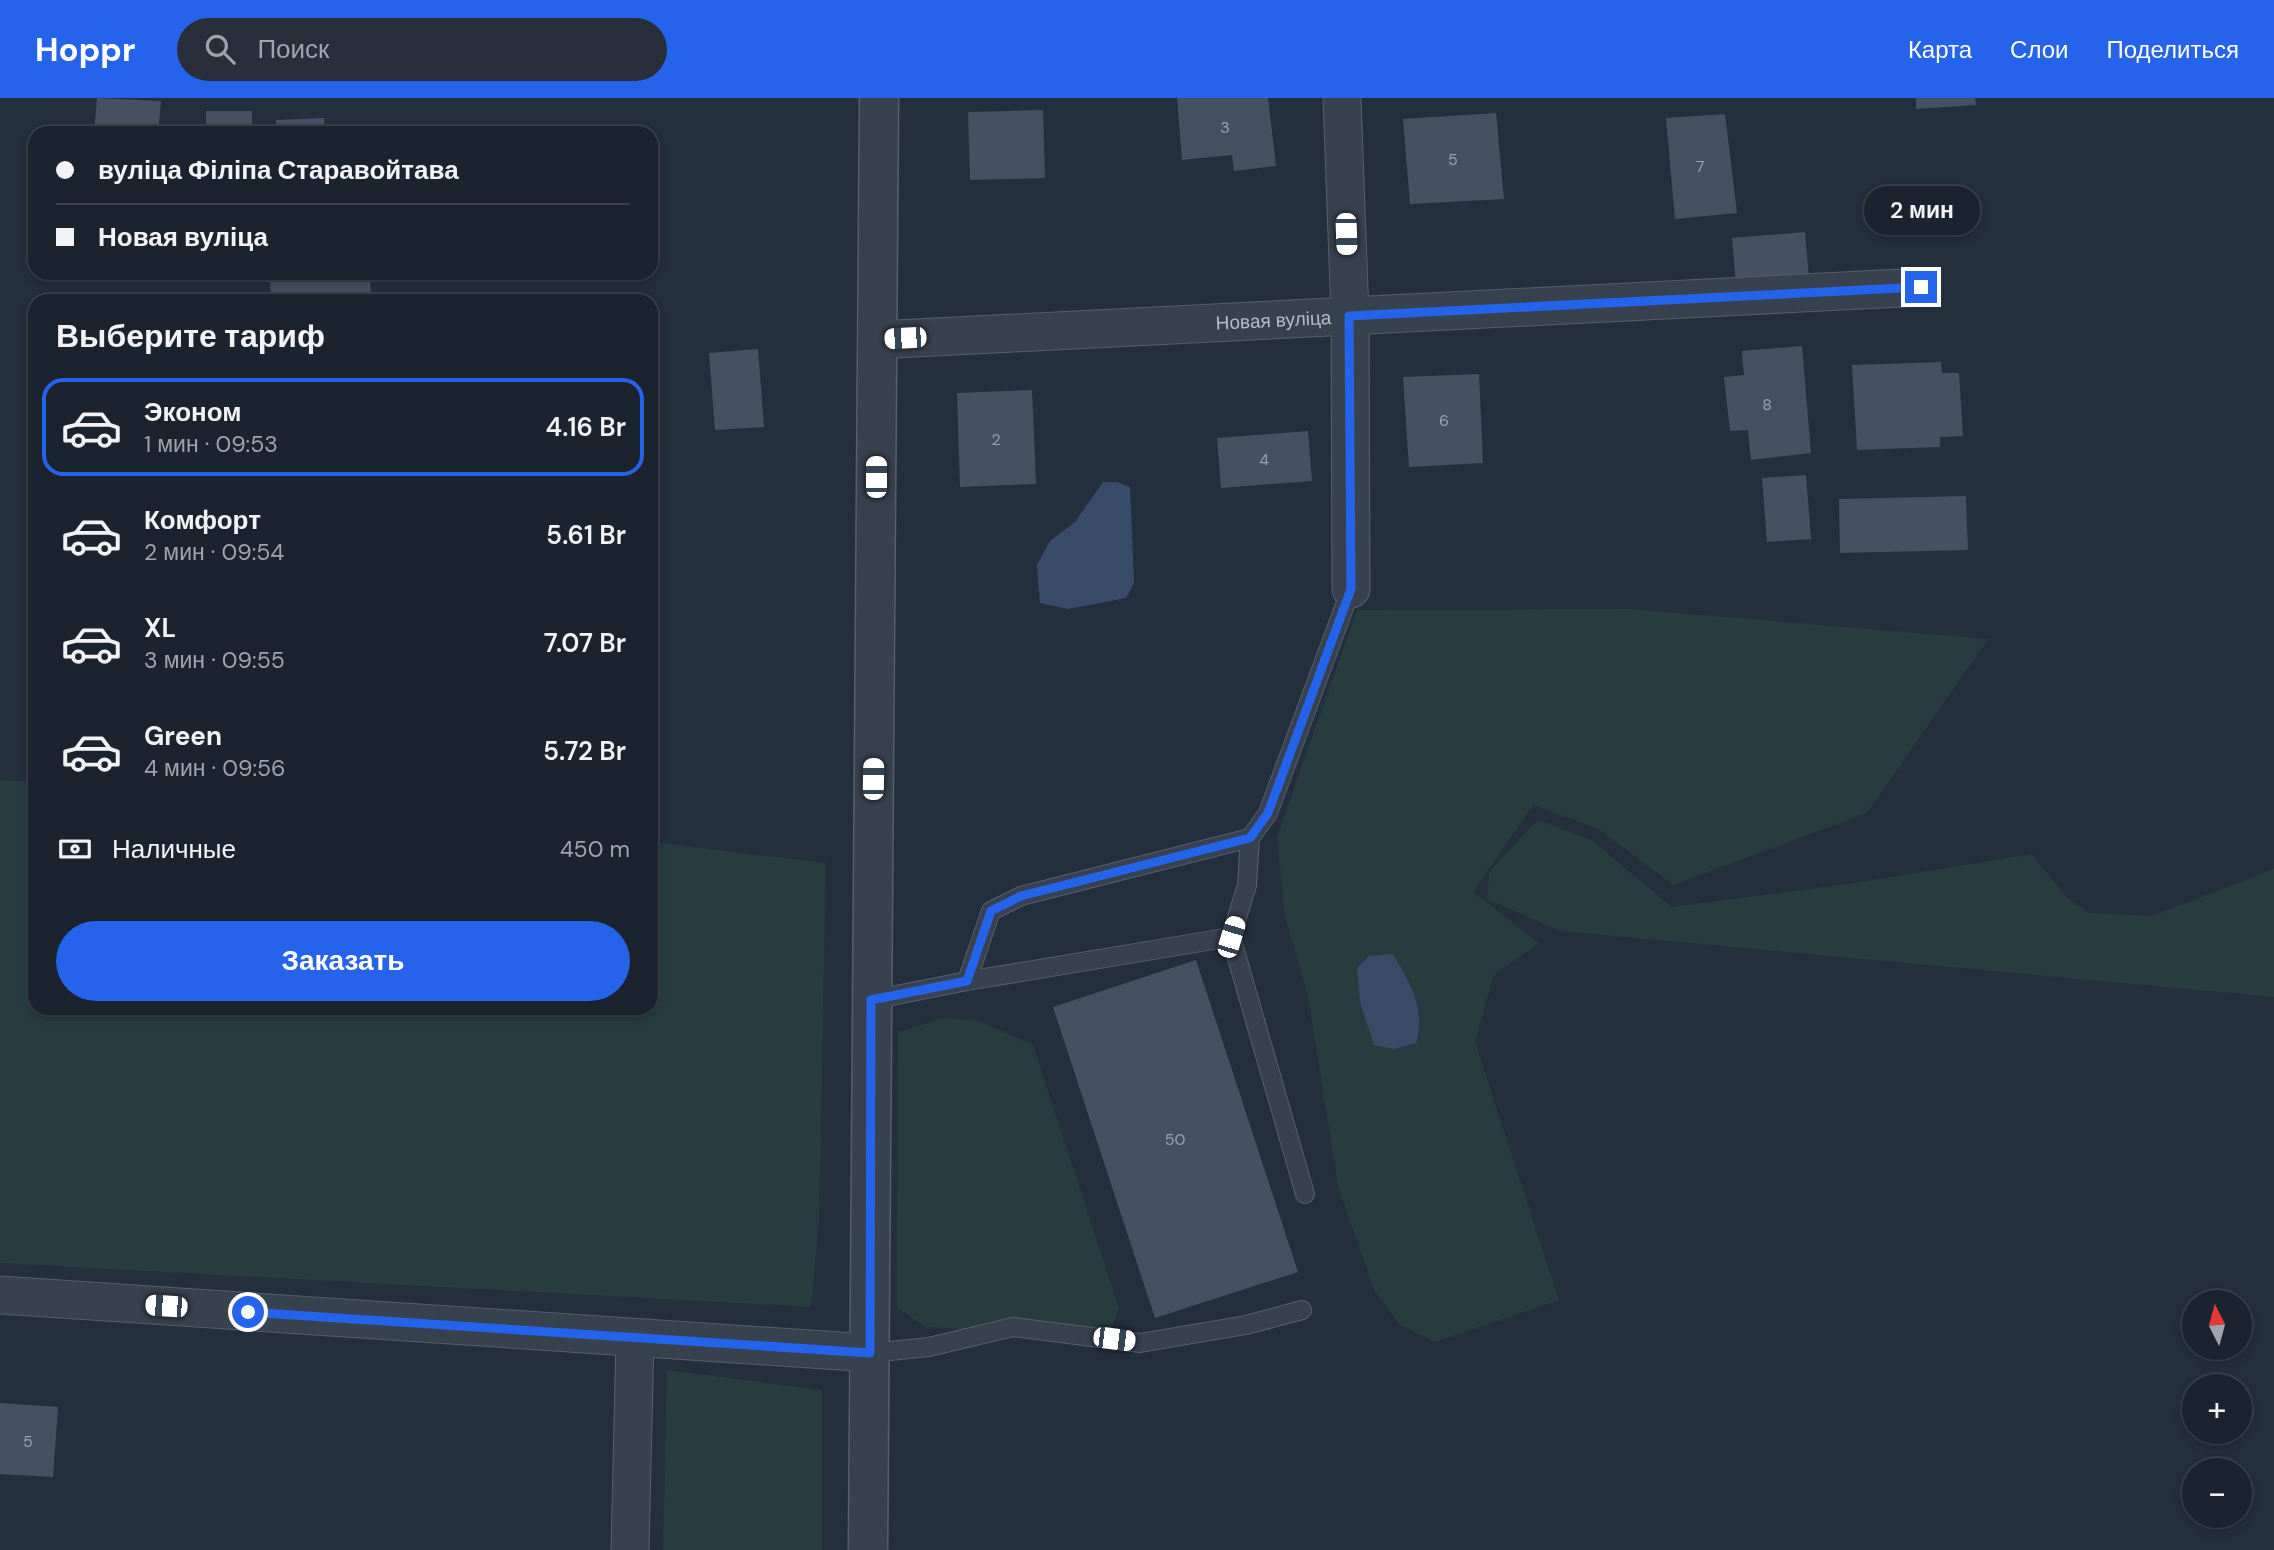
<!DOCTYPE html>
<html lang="ru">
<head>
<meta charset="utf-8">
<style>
  :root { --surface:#1b232e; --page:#282f3a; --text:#f1f3f6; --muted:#a0a4aa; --line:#39404a; --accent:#2563eb }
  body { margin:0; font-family:"DM Sans",sans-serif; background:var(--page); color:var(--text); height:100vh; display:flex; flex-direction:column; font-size:26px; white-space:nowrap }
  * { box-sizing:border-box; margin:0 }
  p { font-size:23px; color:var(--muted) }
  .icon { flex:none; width:38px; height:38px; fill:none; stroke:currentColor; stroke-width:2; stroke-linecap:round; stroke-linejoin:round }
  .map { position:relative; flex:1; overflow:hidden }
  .details { position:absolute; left:28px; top:196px; width:630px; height:721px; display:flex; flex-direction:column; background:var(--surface); border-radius:21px; box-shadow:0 4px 10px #0003,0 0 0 2px var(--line) }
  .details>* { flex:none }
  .hud { position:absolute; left:28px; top:28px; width:630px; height:154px; border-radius:21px; box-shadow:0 4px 10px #0003,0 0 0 2px var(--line); display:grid; align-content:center; height:154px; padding:0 28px; background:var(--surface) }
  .needle { width:46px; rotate:354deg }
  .fabs { position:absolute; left:2182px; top:1192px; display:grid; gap:14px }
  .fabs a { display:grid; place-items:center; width:70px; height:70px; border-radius:50%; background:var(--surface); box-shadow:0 4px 10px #0003,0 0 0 2px var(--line); font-size:35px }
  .end { position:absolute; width:32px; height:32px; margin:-16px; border:9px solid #2563eb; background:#fff; box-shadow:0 0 0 4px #fff }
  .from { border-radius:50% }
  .bubble { position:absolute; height:49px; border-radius:24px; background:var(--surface); box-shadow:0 4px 10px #0003,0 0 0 2px var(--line); font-size:23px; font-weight:600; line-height:49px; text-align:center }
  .car { position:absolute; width:21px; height:42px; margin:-21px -10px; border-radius:9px; box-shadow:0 0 5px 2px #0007; background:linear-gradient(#fff 24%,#345 0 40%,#fff 0 76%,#345 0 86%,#fff 0) }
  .hud b { display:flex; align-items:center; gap:24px; height:66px; font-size:26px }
  .hud b+b { border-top:2px solid var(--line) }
  .hud i { width:18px; height:18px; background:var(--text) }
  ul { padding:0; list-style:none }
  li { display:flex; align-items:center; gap:21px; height:98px; margin:0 14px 10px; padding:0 14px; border:4px solid transparent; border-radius:21px }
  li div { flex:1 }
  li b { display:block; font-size:26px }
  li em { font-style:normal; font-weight:600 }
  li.on { border-color:var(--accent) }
  li>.icon { width:63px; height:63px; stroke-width:1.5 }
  h2 { padding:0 28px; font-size:32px; line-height:84px }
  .pay { display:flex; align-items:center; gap:18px; height:77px; padding:0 28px; font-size:26px }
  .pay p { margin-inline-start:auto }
  .cta { display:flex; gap:14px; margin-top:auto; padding:14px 28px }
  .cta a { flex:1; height:80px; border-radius:42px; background:var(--accent); color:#fff; font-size:28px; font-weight:600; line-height:80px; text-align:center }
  header { display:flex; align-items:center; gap:42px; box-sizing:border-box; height:98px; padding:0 35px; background:var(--accent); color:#fff }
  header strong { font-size:33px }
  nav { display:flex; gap:38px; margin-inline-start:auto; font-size:24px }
  .search { width:490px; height:63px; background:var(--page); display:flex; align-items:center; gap:18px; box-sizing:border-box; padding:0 24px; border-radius:38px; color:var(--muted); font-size:26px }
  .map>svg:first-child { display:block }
</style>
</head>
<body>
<header>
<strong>Hoppr</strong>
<div class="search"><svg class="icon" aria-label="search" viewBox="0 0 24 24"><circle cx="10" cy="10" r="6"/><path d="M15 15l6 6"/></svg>Поиск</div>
<nav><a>Карта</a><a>Слои</a><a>Поделиться</a></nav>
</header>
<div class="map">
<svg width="2274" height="1452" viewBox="0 0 2274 1452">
  <rect width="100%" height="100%" fill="#242f3e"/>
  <path fill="#263c3f" d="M1629 511 1988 541 1867 715 1673 787 1597 730 1533 707 1473 794 1539 845 1494 877 1475 944 1559 1202 1435 1244 1399 1226 1374 1192 1338 1088 1308 898 1285 818 1277 739 1357 512Z
    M0 682 35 684V910H651V744L826 765 819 1124 811 1209 0 1165Z
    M1538 722 1591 742 1672 809 1855 785 2032 756 2066 799 2089 815 2152 818 2274 771V899L1560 833 1487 801 1489 774Z
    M945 920 979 923 1033 947 1119 1210 1109 1240 926 1229 897 1210 898 934Z
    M667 1272 822 1292V1452H663Z"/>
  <path fill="#394c67" d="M1103 384H1117L1130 389 1134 485 1126 500 1068 511 1040 505 1037 467 1050 443 1075 424Z
    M1393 856C1410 885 1426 911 1416 945L1394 951 1374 947 1360 904 1357 870 1369 858Z"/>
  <path fill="#455162" d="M97 0 161 3 158 35H94Z
    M1177 0H1268L1276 68 1234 73 1232 57 1182 62Z
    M1916 0H1975L1976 7 1916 11Z
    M1043 12 1045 80 970 82 968 14Z
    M206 13H252V35H206Z
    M1496 15 1504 101 1410 106 1403 21Z
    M1725 16 1737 115 1675 121 1666 20Z
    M324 20 325 35H277L276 22Z
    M1805 134 1809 180 1736 186 1732 140Z
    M270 175H370L371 203H271Z
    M1802 248 1811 355 1751 362 1748 332 1730 333 1724 279 1744 277 1742 253Z
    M758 251 764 329 715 332 709 255Z
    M1941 264 1942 275H1959L1963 338 1940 339V349L1857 352 1852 267Z
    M1479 276 1483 365 1409 369 1403 279Z
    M1032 292 1036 386 960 389 957 295Z
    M1308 333 1312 383 1221 390 1217 340Z
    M1806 377 1811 441 1767 444 1762 380Z
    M1966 398 1968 452 1840 455 1839 401Z
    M1196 862 1298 1174 1155 1220 1053 909Z
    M0 1305 58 1309 53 1379 0 1376Z"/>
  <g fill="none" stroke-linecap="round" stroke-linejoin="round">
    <defs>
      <path id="service" d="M1231 839 1247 787 1250 740
        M967 883 1231 839 1305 1096
        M871 902 967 883 991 813 1021 798 1250 740 1268 715 1351 491
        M870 1255 929 1249 1013 1229 1140 1245 1246 1227 1302 1212"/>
      <g id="minor">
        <path d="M1342 0 1350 218 1351 491"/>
        <path id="s1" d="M877 242 1921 189"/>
        <path d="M0 1197 870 1255"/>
        <path d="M630 1452 635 1240"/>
      </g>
      <path id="tertiary" d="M868 1452 879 0"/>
    </defs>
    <use href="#service" stroke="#565f6c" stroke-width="20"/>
    <use href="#minor" stroke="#565f6c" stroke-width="39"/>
    <use href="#tertiary" stroke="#565f6c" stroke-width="41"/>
    <use href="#service" stroke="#38414e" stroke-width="18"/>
    <use href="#minor" stroke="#38414e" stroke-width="37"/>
    <use href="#tertiary" stroke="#38414e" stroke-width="38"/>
  </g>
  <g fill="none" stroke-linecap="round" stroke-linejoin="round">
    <path stroke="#2563eb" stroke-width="9" d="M248 1214 870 1255 871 902 967 883 991 813 1021 798 1250 740 1268 715 1351 491 1349 218 1921 189"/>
  </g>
  <g text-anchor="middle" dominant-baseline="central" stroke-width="6" stroke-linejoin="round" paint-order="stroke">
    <g font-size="16" fill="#98a1af">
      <text x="1225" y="29">3</text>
      <text x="1453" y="61">5</text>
      <text x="1700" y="68">7</text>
      <text x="1767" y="306">8</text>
      <text x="1444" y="322">6</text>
      <text x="996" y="341">2</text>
      <text x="1264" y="361">4</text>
      <text x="1175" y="1041">50</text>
      <text x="28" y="1343">5</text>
    </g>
    <g font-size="19" fill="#b4bcc9" stroke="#1d2633">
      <text stroke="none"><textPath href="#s1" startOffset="397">Новая вуліца</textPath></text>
    </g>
  </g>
</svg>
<div class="fabs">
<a><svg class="needle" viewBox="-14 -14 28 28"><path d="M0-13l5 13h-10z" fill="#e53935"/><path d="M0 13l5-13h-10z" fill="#a0a4aa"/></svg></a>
<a>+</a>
<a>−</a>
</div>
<i class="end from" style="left:248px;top:1214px"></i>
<i class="end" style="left:1921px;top:189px"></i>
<div class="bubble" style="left:1864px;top:88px;width:116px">2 мин</div>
<i class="car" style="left:1346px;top:136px;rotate:178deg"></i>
<i class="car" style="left:905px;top:240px;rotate:267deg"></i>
<i class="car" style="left:876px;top:379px;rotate:0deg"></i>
<i class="car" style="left:873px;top:681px;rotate:1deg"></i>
<i class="car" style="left:1231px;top:839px;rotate:17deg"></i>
<i class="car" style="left:166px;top:1208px;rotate:274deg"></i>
<i class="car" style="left:1114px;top:1241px;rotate:97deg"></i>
<div class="hud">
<b><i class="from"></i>вуліца Філіпа Старавойтава</b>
<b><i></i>Новая вуліца</b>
</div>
<section class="details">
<h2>Выберите тариф</h2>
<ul>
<li class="on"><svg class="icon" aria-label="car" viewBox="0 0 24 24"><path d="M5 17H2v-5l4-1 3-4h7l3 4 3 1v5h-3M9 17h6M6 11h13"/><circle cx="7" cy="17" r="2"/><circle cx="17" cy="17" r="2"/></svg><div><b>Эконом</b><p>1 мин · 09:53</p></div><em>4.16 Br</em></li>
<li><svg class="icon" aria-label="car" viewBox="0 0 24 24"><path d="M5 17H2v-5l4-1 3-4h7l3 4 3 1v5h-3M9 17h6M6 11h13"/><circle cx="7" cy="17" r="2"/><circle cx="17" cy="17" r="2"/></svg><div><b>Комфорт</b><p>2 мин · 09:54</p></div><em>5.61 Br</em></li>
<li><svg class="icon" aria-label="car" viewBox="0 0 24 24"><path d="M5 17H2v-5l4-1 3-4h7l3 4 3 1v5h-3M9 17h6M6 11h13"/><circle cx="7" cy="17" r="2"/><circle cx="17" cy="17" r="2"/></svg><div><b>XL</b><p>3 мин · 09:55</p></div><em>7.07 Br</em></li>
<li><svg class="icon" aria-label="car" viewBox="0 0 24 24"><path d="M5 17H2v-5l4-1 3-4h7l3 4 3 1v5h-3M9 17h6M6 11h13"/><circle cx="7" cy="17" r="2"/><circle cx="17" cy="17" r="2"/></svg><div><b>Green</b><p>4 мин · 09:56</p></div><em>5.72 Br</em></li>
</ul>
<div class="pay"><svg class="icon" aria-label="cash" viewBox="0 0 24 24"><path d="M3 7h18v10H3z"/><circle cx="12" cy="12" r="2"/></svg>Наличные<p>450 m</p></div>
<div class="cta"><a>Заказать</a></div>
</section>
</div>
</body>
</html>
